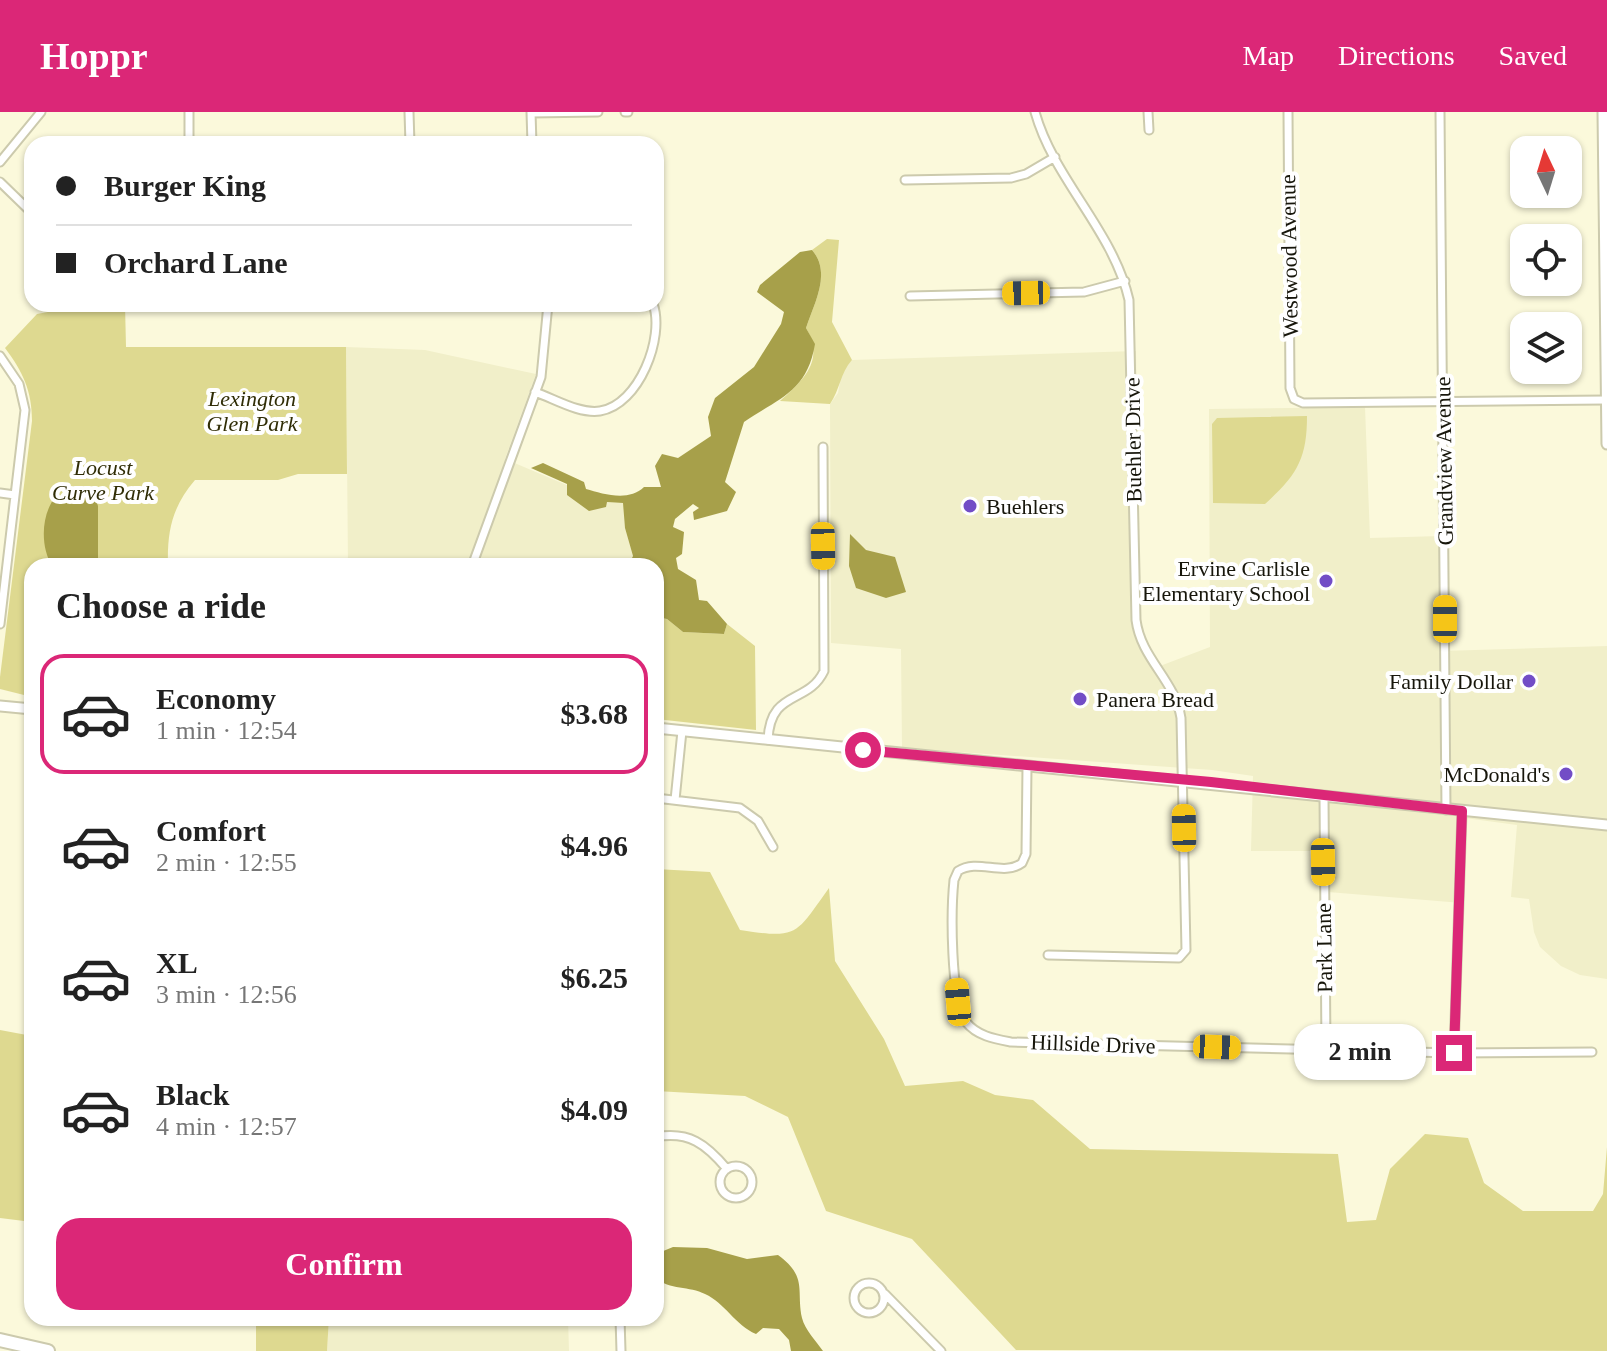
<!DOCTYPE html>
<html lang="en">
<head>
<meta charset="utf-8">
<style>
  :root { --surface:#fff; --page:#f6f6f6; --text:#222; --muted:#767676; --line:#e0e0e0; --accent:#db2777 }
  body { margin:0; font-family:Georgia,serif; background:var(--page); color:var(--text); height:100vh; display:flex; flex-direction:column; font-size:30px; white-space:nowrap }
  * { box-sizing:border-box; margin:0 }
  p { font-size:26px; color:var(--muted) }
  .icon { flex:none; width:44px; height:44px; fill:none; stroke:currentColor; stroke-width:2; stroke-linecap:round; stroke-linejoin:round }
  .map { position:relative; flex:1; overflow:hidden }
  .sheet { position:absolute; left:24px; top:446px; width:640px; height:768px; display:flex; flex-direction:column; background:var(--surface); border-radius:24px; box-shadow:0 2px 6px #0004 }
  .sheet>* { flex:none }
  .top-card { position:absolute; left:24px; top:24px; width:640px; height:176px; border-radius:24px; box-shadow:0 2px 6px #0004; display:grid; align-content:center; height:176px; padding:0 32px; background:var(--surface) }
  .needle { width:52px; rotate:356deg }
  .buttons { position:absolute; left:1510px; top:24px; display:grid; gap:16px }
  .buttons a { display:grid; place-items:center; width:72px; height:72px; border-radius:16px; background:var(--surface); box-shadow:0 2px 6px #0004; font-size:40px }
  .end { position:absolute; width:36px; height:36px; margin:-18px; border:10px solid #db2777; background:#fff; box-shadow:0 0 0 4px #fff }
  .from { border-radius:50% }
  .bubble { position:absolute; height:56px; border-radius:24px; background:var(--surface); box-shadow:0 2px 6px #0004; font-size:26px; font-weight:800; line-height:56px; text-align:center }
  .car { position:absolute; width:24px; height:48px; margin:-24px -12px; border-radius:10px; box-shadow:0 0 6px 2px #0007; background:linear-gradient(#f5c518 24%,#345 0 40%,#f5c518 0 76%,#345 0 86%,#f5c518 0) }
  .top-card b { display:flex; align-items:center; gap:28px; height:76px; font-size:30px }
  .top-card b+b { border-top:2px solid var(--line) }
  .top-card i { width:20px; height:20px; background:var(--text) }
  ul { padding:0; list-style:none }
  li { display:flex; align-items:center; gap:24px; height:120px; margin:0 16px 12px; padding:0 16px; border:4px solid transparent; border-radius:24px }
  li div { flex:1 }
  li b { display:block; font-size:30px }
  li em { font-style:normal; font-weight:800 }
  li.current { border-color:var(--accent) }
  li>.icon { width:72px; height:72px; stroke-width:1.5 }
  h2 { padding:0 32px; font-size:36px; line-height:96px }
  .cta { display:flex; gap:16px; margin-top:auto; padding:16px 32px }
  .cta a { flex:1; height:92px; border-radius:24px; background:var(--accent); color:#fff; font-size:32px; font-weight:800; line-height:92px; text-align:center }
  header { display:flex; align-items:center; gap:48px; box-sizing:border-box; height:112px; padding:0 40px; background:var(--accent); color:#fff }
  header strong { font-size:38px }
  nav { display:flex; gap:44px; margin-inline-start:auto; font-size:28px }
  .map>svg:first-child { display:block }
</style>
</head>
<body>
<header>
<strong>Hoppr</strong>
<nav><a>Map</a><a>Directions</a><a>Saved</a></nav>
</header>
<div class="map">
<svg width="1607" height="1239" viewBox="0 0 1607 1239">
  <rect width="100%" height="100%" fill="#fbf9db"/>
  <path fill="#f1efc9" d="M346 235 425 238 536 262 505 347 607 390 624 391 625 416 633 444 628 454H348Z
    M1136 239 1139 508 1145 530 1160 554 1210 535 1209 297 1365 295 1370 426 1441 424V539L1607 534V867L1580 863 1561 854 1540 835 1534 820 1529 787 1511 785 1517 713 1465 706 1462 791 1328 780 1327 739H1251L1253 664 1212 658 902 636 901 537 831 531 830 292 838 281 842 258 852 248Z
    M329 1206H568L569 1239H327Z"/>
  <path fill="#ded990" d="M827 127 839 128 832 210 852 248C840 261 840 278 830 292L780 289C804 267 825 249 806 216 814 191 832 161 812 138Z
    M90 192H125L126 235H346L347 362H298L278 368H195C172 395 167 419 168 454H32V585L0 577V565L32 309C32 279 23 260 5 236L37 202Z
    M1307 304C1307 347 1297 363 1265 392L1213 391 1212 312 1217 306Z
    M656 505 667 507 683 520 724 522 727 512 755 534 756 618 656 607Z
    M656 757 710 760 740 818C799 827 795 823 829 776L835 849 884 927 905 974 963 969 995 983 1033 988 1090 1037 1338 1042 1347 1110 1376 1108 1390 1057 1425 1022 1468 1026 1484 1071 1523 1099H1593L1603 1082 1607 1035V1239L1016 1238 912 1127 826 1099 788 1005 745 984 656 979Z
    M0 918 32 924V1110L0 1106Z
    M256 1206H329L327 1239H256Z"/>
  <path fill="#a7a04a" d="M812 138C832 161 814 191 806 216L815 232C807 280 779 286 744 310L725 370 736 380 727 399 694 408 693 400 699 396 693 392 675 407 673 415 684 420 682 442 676 446 678 457 696 468 699 488 707 489 727 512 724 522 683 520 667 507 656 505V454H628L633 444 625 416 623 391 607 390 606 395 589 399 567 383V372L531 356 543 351 584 370 586 377C603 382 629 390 644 375H661L655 354 662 342 678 346 711 324 708 305 715 286 754 255 781 212 784 200 757 180 760 173 800 140Z
    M87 383 95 385 98 394V450L93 454H52C40 434 41 402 56 384Z
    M850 422 866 438 895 445 906 480 886 486 856 476 849 454Z
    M673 1135 707 1136 747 1147 778 1143C808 1165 796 1178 802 1206 805 1218 816 1229 823 1239H791L789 1228 779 1217 763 1216 756 1222C735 1213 725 1191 705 1182 690 1174 669 1178 656 1166V1142Z"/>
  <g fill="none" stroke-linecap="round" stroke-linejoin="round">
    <defs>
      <path id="street" d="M409 0 410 32
        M531 0 532 32
        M625 0H628
        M1035 0C1054 68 1113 118 1129 188L1136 508C1141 547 1175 568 1181 606L1186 838 1179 846 1048 843
        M1148 0 1149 18
        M1288 0 1290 276 1294 287 1303 291 1606 288
        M1440 0 1446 698
        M531 1 598 0
        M189 32V0
        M0 50 41 0
        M905 68 1011 66 1026 62 1055 45
        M0 70 32 101
        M910 184 1084 180 1125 169
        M0 244 19 272 25 298 0 512
        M535 280C555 287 579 302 600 299 639 293 665 225 653 192
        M0 381 15 383
        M472 454 541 265 548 192
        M768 628C770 577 808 593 824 559L823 335
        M1027 655 1026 742 1022 751C1003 765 978 746 958 759L954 768C951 797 950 887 966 910 977 924 995 927 1011 930L1454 941 1592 940
        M1324 685 1326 938
        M656 686 740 696 758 709 773 735
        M675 688 682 619
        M1454 941 1462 699
        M656 1025C689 1019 706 1032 727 1057
        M720 1070a16 16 0 1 1 32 0a16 16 0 1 1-32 0Z
        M854 1186a15 15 0 1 1 30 0a15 15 0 1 1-30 0Z
        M885 1182 941 1239
        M620 1206 621 1239"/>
      <path id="secondary" d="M1603 0 1607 332
        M0 594 32 597
        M656 616 1607 713"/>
      <path id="highway" d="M0 1228 48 1239"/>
    </defs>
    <use href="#street" stroke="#cccaad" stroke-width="11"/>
    <use href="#secondary" stroke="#cccaad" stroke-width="13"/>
    <use href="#highway" stroke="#cccaad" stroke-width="16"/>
    <use href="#street" stroke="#fff" stroke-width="7"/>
    <use href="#secondary" stroke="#fff" stroke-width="9"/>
    <use href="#highway" stroke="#fff" stroke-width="12"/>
  </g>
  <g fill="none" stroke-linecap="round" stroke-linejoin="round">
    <path stroke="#db2777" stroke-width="10" d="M863 638 1211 670 1462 699 1454 941"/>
  </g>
  <g fill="#724dc6" stroke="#fff" stroke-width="3">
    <circle cx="970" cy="394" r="8"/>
    <circle cx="1326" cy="469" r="8"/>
    <circle cx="1529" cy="569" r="8"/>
    <circle cx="1080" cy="587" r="8"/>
    <circle cx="1566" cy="662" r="8"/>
  </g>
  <g text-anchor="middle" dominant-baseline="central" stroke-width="8" stroke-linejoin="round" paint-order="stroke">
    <g font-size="22" fill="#17160b" stroke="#fff">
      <text transform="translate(1289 144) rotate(-91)">Westwood Avenue</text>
      <text transform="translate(1133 328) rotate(-91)">Buehler Drive</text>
      <text transform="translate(1444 349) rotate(-91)">Grandview Avenue</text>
      <text transform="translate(1324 836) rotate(-91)">Park Lane</text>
      <text transform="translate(1093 932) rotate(2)">Hillside Drive</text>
    </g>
    <g font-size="22" font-style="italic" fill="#302d06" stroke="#fff">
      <text x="252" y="286">Lexington<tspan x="252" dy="25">Glen Park</tspan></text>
      <text x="103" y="355">Locust<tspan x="103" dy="25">Curve Park</tspan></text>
    </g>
    <g font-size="22" fill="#17160b" stroke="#fff" text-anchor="end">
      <text x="986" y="394" text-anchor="start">Buehlers</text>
      <text x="1310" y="456">Ervine Carlisle<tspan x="1310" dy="25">Elementary School</tspan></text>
      <text x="1513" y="569">Family Dollar</text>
      <text x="1096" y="587" text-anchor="start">Panera Bread</text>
      <text x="1550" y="662">McDonald's</text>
    </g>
  </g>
</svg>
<div class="buttons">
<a><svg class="needle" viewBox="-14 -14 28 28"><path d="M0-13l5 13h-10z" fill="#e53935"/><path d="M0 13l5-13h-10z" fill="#767676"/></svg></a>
<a><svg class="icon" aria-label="locate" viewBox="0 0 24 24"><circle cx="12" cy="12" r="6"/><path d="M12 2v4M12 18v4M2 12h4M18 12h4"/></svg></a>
<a><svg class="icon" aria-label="layers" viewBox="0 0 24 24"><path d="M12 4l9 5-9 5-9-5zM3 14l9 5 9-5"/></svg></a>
</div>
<i class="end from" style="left:863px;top:638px"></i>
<i class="end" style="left:1454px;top:941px"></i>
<div class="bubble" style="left:1294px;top:912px;width:132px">2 min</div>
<i class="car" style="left:1026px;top:181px;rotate:269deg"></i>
<i class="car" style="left:823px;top:434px;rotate:179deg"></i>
<i class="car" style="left:1445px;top:507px;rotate:0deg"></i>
<i class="car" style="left:1184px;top:716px;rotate:359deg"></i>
<i class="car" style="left:1323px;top:750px;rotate:179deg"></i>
<i class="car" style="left:958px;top:890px;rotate:355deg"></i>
<i class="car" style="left:1217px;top:935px;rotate:92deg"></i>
<div class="top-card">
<b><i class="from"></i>Burger King</b>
<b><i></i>Orchard Lane</b>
</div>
<section class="sheet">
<h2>Choose a ride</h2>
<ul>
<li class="current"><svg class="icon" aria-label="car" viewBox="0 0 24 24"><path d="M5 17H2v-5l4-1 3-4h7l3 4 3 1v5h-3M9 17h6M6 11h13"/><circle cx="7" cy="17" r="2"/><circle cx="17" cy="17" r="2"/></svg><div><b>Economy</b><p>1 min · 12:54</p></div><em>$3.68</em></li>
<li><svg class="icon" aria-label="car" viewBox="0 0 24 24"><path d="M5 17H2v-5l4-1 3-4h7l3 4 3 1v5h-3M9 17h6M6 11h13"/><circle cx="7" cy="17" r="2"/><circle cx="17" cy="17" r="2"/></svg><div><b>Comfort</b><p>2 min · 12:55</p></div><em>$4.96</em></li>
<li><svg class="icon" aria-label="car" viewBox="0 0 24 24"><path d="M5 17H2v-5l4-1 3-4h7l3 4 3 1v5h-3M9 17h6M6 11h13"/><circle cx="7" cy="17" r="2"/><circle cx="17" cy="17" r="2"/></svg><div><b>XL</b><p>3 min · 12:56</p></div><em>$6.25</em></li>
<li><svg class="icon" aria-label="car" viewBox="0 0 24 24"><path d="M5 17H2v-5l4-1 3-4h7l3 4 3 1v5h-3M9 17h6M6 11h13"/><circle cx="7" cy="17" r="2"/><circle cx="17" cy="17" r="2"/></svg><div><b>Black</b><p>4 min · 12:57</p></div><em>$4.09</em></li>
</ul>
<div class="cta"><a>Confirm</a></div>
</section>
</div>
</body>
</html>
